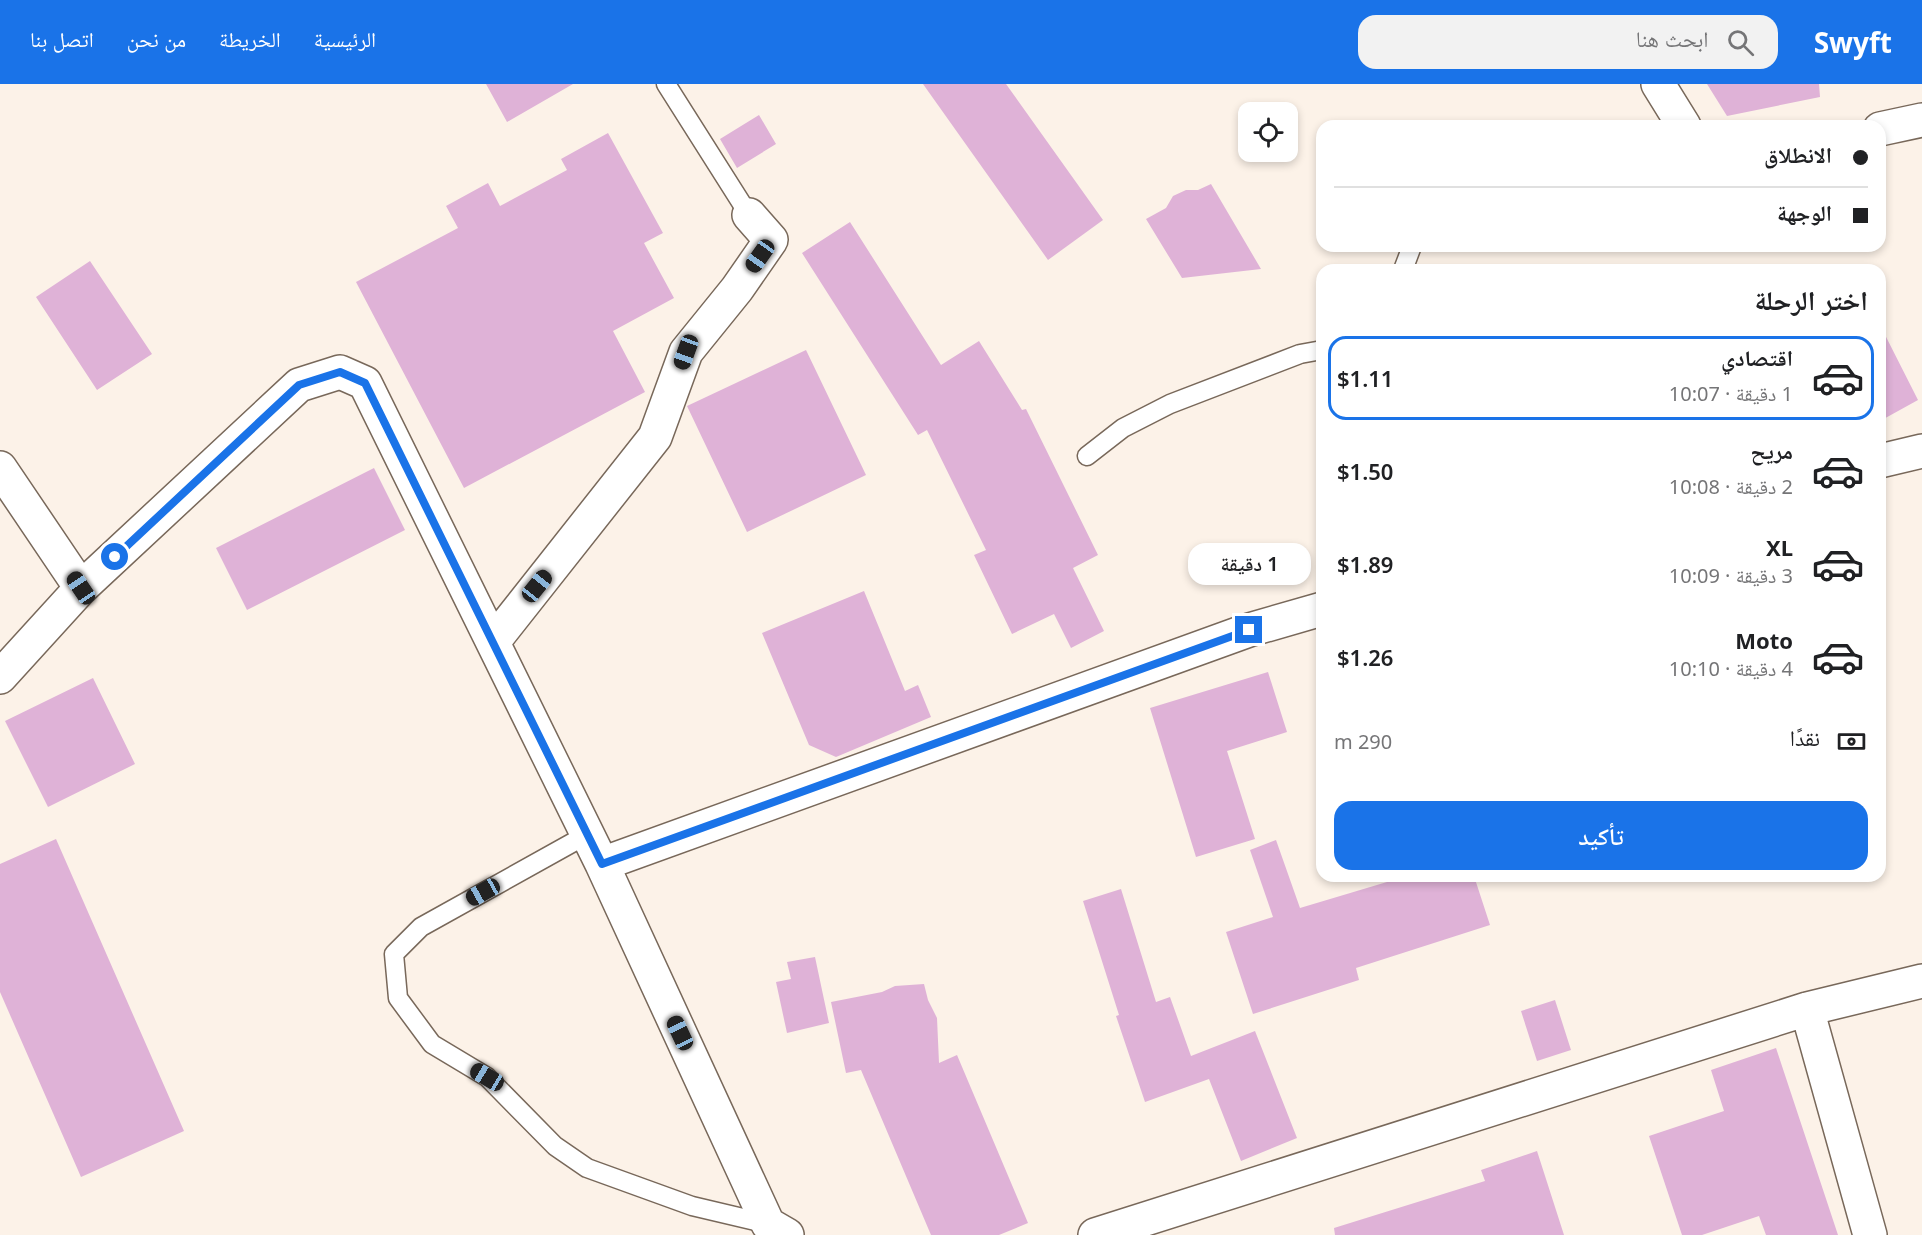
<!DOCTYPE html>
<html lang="ar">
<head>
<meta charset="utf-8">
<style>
  :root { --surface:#fff; --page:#f2f2f2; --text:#202124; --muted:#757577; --line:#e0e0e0; --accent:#1a73e8 }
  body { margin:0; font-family:"Noto Sans","Noto Naskh Arabic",sans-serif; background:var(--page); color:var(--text); direction:rtl; height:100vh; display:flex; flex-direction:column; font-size:22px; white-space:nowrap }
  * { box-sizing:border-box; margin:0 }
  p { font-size:20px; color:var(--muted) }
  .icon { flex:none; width:33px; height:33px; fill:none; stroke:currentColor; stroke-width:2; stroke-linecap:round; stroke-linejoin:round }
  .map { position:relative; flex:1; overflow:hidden; direction:ltr }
  .panel { position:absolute; left:1316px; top:180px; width:570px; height:618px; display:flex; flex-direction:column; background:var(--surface); border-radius:18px; box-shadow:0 3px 9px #0003; direction:rtl }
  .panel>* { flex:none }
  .guide { position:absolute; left:1316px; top:36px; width:570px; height:132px; border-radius:18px; box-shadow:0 3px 9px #0003; direction:rtl; display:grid; align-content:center; height:132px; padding:0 18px; background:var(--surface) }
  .tools { position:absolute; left:1238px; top:18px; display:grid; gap:12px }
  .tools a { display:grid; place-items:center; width:60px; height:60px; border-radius:12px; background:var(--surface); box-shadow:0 3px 9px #0003; font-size:30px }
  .end { position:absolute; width:27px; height:27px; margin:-14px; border:8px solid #1a73e8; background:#fff; box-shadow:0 0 0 3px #fff }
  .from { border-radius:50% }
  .bubble { position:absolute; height:42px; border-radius:18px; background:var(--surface); box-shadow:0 3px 9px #0003; font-size:20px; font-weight:600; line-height:42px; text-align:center; direction:rtl }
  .car { position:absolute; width:18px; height:36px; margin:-18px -9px; border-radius:8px; box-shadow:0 0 4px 2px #0007; background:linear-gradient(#222 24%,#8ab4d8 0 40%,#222 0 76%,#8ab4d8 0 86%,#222 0) }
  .guide b { display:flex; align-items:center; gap:21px; height:57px; font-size:22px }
  .guide b+b { border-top:2px solid var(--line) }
  .guide i { width:15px; height:15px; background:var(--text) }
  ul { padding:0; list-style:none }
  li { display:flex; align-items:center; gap:18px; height:84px; margin:0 12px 9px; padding:0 6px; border:3px solid transparent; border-radius:18px }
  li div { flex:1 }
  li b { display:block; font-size:22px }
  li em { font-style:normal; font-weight:600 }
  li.on { border-color:var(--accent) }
  li>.icon { width:54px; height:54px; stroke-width:1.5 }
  h2 { padding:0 18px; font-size:27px; line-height:72px }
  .pay { display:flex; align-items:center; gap:15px; height:66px; padding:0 18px; font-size:22px }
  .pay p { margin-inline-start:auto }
  .cta { display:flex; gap:12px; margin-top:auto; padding:12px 18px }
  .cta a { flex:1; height:69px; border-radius:18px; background:var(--accent); color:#fff; font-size:24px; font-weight:600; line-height:69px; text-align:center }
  header { display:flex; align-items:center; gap:36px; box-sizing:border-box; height:84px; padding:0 30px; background:var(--accent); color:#fff }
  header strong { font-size:28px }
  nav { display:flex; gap:33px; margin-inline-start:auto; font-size:21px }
  .search { width:420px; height:54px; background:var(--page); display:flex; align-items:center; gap:15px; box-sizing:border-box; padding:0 21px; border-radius:18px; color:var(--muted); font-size:22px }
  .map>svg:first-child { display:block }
</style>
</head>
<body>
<header>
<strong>Swyft</strong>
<div class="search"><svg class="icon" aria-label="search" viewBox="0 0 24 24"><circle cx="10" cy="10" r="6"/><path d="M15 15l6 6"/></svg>ابحث هنا</div>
<nav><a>الرئيسية</a><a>الخريطة</a><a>من نحن</a><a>اتصل بنا</a></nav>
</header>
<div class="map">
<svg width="1922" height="1151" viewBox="0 0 1922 1151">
  <rect width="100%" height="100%" fill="#fcf2e8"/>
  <path fill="#dfb2d7" d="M486 0H573L507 38Z
    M923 0H1006L1103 136 1048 176Z
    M1707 0H1819L1820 13 1727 32Z
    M759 31 776 60 737 84 720 55Z
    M608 49 663 149 644 159 674 214 613 247 645 308 464 404 356 198 458 144 446 122 488 99 500 122 567 86 561 75Z
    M1211 100 1261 185 1182 194 1146 135 1166 124 1173 112 1186 106H1198Z
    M850 138 941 281 979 257 1022 326 1026 325 1098 471 1073 484 1104 547 1071 564 1054 530 1012 550 974 471 986 466 927 346 918 351 802 169Z
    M90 177 152 270 97 306 36 213Z
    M1880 241 1918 316 1880 337Z
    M806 266 866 391 747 448 687 322Z
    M374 384 405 446 247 526 216 464Z
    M864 507 905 607 918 601 931 633 836 673 809 661 762 549Z
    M1268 588 1287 648 1227 667 1255 755 1196 773 1150 624Z
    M93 594 135 680 48 723 5 637Z
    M56 755 184 1047 81 1093 0 908V780Z
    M1276 756 1300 824 1407 792H1474L1490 841 1356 884 1359 896 1253 930 1226 848 1273 833 1250 766Z
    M1121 805 1156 918 1170 913 1191 972 1255 947 1297 1054 1241 1077 1209 995 1145 1018 1116 932 1119 931 1083 817Z
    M815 873 829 939 787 949 776 898 791 895 787 878Z
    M924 900 928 916 937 934 939 979 957 971 1028 1139 999 1151H931L861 986 846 989 831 918 882 908 895 902Z
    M1555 916 1571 966 1537 977 1521 927Z
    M1776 964 1838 1151H1766L1759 1132 1702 1151H1682L1649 1052 1724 1027 1711 986Z
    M1537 1067 1564 1151H1335L1334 1144 1485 1097 1481 1086Z"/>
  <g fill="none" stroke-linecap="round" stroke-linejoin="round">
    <defs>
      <path id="service" d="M666 0 749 131
        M1403 186 1412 162
        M1087 372 1123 344 1170 320 1300 270 1322 266
        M588 750 421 843 394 870 398 914 432 960 487 993 555 1062 587 1084 692 1122 768 1140"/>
      <path id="minor" d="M1658 0 1684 42
        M1880 45 1922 36
        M1880 377 1922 367
        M0 384 81 504
        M493 558 655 353 686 268 737 205 771 156 749 131
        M0 593 81 504 299 301 340 288 365 299 602 780 768 1140 787 1151
        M602 780 1249 546 1322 525
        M1807 925 1870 1151
        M1095 1151 1807 925 1922 897"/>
    </defs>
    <use href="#service" stroke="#78685a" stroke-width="21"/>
    <use href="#minor" stroke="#78685a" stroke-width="36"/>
    <use href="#service" stroke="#fff" stroke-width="18"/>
    <use href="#minor" stroke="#fff" stroke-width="33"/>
  </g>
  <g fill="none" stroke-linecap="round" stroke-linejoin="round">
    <path stroke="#1a73e8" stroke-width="8" d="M115 473 299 301 340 288 365 299 602 780 1249 546"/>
  </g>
</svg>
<div class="tools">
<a><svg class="icon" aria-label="locate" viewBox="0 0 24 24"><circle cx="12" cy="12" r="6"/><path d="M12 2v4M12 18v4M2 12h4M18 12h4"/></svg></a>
</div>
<i class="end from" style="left:115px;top:473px"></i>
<i class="end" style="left:1249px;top:546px"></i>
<div class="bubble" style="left:1188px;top:459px;width:123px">1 دقيقة</div>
<i class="car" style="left:760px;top:172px;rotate:215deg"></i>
<i class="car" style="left:686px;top:268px;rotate:200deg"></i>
<i class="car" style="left:537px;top:502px;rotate:39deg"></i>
<i class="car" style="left:81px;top:504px;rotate:326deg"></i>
<i class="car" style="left:483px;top:808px;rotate:241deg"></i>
<i class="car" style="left:680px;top:949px;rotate:335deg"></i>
<i class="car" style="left:487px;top:993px;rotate:301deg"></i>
<div class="guide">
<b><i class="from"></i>الانطلاق</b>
<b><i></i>الوجهة</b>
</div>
<section class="panel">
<h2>اختر الرحلة</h2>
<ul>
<li class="on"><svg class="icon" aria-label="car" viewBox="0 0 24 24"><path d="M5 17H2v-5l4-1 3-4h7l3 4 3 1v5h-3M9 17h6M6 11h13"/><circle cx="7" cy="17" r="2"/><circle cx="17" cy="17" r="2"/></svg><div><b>اقتصادي</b><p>1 دقيقة · 10:07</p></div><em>$1.11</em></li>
<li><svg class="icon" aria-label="car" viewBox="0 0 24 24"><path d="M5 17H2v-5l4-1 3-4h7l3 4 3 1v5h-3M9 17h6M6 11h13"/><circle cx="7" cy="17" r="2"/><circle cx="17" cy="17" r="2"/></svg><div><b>مريح</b><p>2 دقيقة · 10:08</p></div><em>$1.50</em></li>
<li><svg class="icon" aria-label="car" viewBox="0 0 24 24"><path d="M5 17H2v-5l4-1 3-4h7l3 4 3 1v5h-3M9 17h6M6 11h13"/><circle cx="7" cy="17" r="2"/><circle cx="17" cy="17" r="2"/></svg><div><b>XL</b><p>3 دقيقة · 10:09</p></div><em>$1.89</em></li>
<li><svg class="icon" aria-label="car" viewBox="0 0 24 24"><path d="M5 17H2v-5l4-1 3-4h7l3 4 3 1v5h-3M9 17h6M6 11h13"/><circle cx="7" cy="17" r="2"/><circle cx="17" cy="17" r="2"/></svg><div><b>Moto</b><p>4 دقيقة · 10:10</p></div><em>$1.26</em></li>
</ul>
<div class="pay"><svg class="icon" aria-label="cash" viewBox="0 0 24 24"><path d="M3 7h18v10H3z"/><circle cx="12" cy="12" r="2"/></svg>نقدًا<p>290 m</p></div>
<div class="cta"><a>تأكيد</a></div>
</section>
</div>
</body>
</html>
